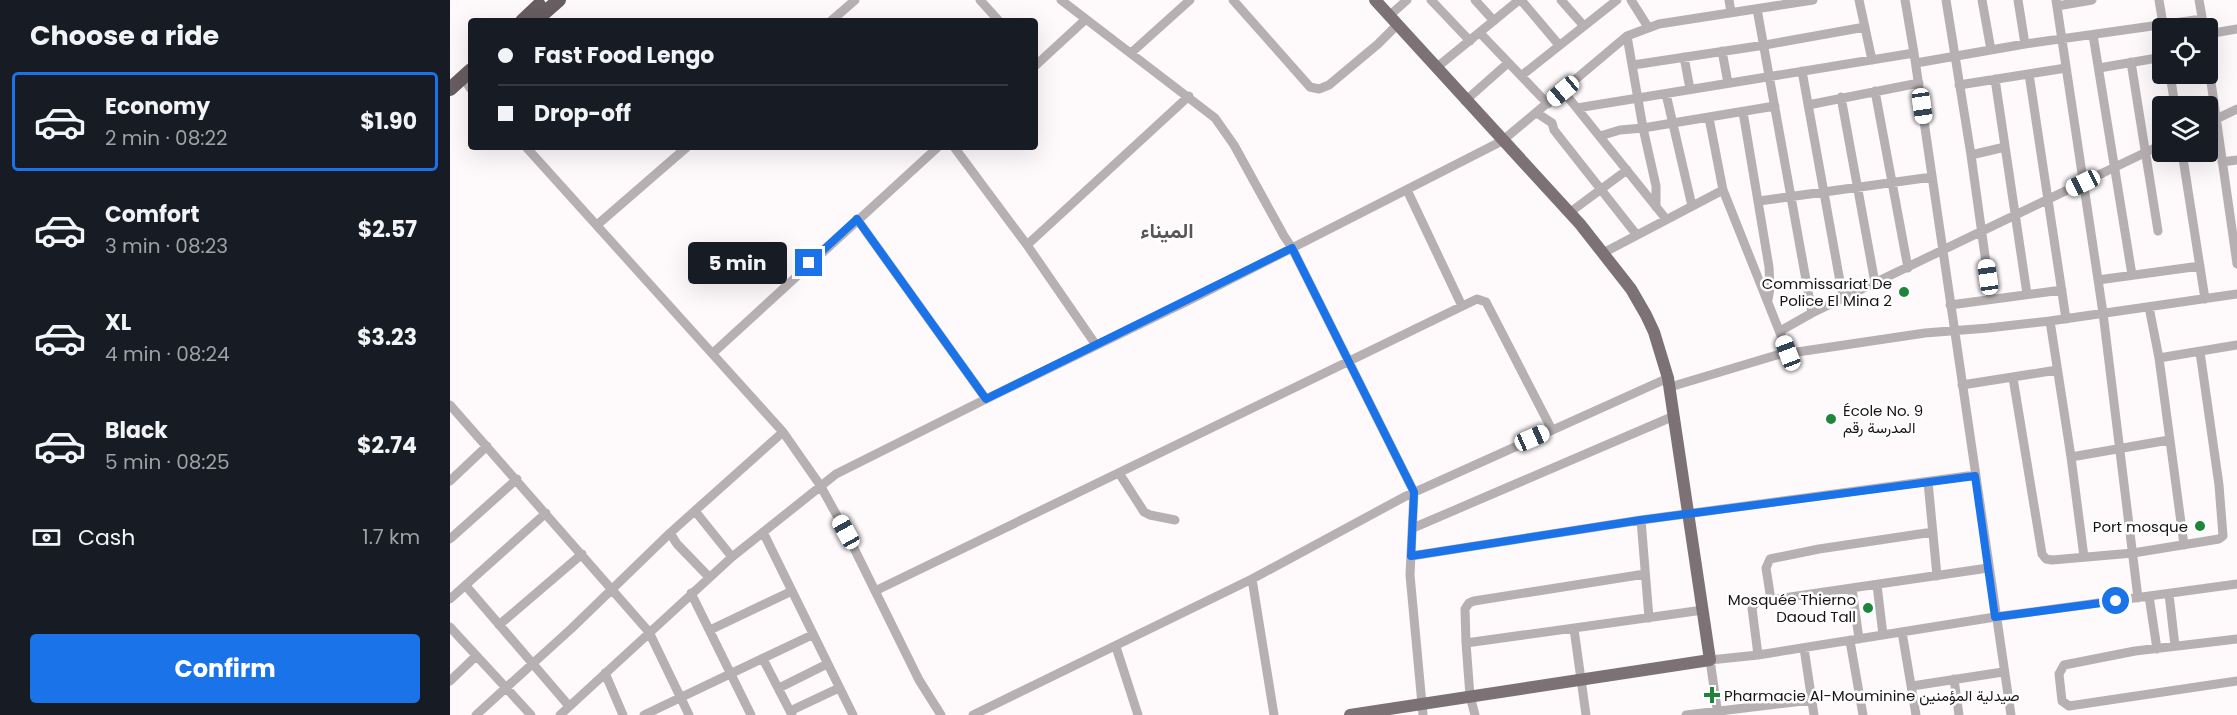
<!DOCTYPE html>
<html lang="en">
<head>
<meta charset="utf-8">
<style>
  :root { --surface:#171b24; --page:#242831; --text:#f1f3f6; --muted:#9ea1a6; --line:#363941; --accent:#1a73e8 }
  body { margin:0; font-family:Poppins,Vazirmatn,sans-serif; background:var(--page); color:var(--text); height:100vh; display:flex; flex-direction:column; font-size:22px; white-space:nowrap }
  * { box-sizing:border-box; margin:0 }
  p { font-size:20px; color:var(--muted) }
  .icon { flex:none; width:33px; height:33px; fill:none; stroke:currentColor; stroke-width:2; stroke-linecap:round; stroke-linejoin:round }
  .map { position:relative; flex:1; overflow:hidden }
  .side { display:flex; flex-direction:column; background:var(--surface); width:450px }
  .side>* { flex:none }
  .guide { position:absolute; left:18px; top:18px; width:570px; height:132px; border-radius:6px; box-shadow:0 6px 24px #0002; display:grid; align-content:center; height:132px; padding:0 30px; background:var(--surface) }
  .controls { position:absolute; left:1702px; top:18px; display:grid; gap:12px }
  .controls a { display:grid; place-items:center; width:66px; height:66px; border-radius:6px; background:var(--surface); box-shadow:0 6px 24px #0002; font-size:30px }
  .end { position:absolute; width:27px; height:27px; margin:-14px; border:8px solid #1a73e8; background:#fff; box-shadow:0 0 0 3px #fff }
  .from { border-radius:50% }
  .bubble { position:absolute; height:42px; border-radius:6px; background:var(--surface); box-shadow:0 6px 24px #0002; font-size:20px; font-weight:700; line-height:42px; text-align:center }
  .car { position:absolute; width:18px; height:36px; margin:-18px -9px; border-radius:8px; box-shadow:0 0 4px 2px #0007; background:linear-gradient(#fff 24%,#345 0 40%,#fff 0 76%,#345 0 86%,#fff 0) }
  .guide b { display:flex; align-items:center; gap:21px; height:57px; font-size:22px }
  .guide b+b { border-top:2px solid var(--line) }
  .guide i { width:15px; height:15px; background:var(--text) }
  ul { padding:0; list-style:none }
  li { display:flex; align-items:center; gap:18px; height:99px; margin:0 12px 9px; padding:0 18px; border:3px solid transparent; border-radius:6px }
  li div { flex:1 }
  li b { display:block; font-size:22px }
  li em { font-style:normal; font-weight:700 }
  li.selected { border-color:var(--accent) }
  li>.icon { width:54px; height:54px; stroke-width:1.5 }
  h2 { padding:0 30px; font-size:27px; line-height:72px }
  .pay { display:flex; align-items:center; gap:15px; height:66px; padding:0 30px; font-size:22px }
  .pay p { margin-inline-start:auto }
  .action { display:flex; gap:12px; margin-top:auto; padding:12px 30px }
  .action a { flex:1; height:69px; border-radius:6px; background:var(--accent); color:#fff; font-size:24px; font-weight:700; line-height:69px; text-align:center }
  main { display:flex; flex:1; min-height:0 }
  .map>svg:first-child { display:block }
</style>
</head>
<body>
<main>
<section class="side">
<h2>Choose a ride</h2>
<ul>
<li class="selected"><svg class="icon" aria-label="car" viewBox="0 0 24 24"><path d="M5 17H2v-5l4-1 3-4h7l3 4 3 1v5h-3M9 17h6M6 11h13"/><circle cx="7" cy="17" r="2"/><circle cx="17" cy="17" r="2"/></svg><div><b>Economy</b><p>2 min · 08:22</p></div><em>$1.90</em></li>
<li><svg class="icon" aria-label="car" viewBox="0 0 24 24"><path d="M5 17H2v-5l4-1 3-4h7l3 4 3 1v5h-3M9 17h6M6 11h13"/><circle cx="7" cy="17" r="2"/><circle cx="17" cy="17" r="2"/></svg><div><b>Comfort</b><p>3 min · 08:23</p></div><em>$2.57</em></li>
<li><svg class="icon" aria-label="car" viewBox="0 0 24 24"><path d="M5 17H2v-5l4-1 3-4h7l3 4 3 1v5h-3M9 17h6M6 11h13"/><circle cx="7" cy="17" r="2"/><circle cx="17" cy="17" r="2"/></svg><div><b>XL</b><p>4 min · 08:24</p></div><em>$3.23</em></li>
<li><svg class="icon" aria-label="car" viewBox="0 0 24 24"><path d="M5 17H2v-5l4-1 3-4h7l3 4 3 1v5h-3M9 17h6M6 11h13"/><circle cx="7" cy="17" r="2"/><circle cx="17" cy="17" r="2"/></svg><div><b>Black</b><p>5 min · 08:25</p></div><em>$2.74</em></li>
</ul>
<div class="pay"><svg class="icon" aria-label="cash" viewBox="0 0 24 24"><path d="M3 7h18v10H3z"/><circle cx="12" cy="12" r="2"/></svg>Cash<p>1.7 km</p></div>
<div class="action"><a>Confirm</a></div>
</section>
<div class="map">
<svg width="1787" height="715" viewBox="0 0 1787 715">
  <rect width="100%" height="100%" fill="#fef9fa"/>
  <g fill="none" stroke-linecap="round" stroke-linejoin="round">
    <path stroke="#b6b0b2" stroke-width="9" d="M530 0 549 21
      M611 0 765 118 784 145 834 236 842 248 964 492 960 575 973 715
      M783 0 860 87 869 89 879 85 928 44 947 25
      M981 0 1020 41
      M1025 0 1044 21
      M1071 0 1109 45
      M1111 0 1133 25
      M1181 0 1198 27
      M1279 0 1281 12
      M1409 0 1422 60
      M1455 0 1464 53 1561 715
      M1496 0 1521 155 1541 299
      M1532 0 1541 50
      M1568 0 1575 44
      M1606 0 1653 313 1688 598
      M1709 0 1713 24
      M1749 0 1754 28
      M1607 6 1642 0
      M1307 9 1362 313
      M939 16 957 0
      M381 21 405 0
      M1030 33 1098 104
      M1758 34 1787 29
      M1643 35 1682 275
      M1177 36 1193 128 1206 186V207
      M1272 51 1278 83
      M681 53 740 0
      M1234 57 1240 89
      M1758 61 1787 264
      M1681 62 1708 231
      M1466 63 1575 44 1752 19
      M1183 65 1315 45 1415 27
      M585 66 636 19
      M986 68 1069 0
      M1649 68 1713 57
      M1352 71 1393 298
      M1579 74 1616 319
      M1720 74 1725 106
      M1071 76 1167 0
      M13 78 21 89
      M1545 79 1577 294
      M1509 85 1616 68
      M1113 91 1216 219
      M1425 91 1458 268
      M1216 94 1242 206
      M1391 97 1425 283
      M1015 101 1058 63
      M1358 105 1469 83
      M1127 108 1464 53
      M1293 112 1319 267 1320 288 1318 300
      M1087 113 1102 123 1104 130 1186 234
      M1259 118 1273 190 1338 353
      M1758 123 1787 109
      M1150 136 1170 130 1193 128 1325 106
      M76 147 333 432 370 485 396 532 469 680 491 715
      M504 147 577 245 646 345
      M1732 152 1755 299
      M1521 155 1555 147
      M1772 162 1787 160
      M957 190 1012 306
      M1309 201 1482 177
      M1119 213 1177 170
      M407 219 536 399
      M147 225 237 147
      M577 245 739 96
      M1153 253 1273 190
      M1648 280 1750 266
      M1500 305 1612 290
      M1699 307 1709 358 1734 545
      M1600 321 1621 457 1634 557
      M1330 331 1362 313 1713 144
      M263 353 488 147
      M1709 358 1787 345
      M1563 378 1592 554 1596 559 1602 560 1683 553 1769 539 1773 536 1769 485 1750 352
      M1512 385 1607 370
      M1220 387 1327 355 1475 333 1538 328 1600 321 1787 294
      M0 405 199 632 239 715
      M1621 457 1719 440
      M669 473 694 512 700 515 725 520
      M0 481 37 446
      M1478 482 1487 576
      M245 511 282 557
      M1191 520 1199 618
      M963 528 1224 416
      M313 532 403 715
      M220 533 227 544 259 577
      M0 539 67 479
      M961 556 1191 520 1525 475
      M802 579 824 715
      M1427 585 1433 635
      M16 586 119 706
      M1402 588 1409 639
      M425 591 1027 299 1036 302 1102 430
      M241 593 301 715
      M1719 594 1725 646
      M1699 596 1707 649
      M0 599 96 513
      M1321 600 1316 568 1320 559 1369 549 1483 532
      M49 625 132 554
      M0 627 81 715
      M1124 629 1136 715
      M260 630 342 591
      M1452 632 1466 715
      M1787 639 1685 651 1614 665 1609 674 1612 701 1619 706 1787 681
      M1400 641 1413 715
      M1016 643 1015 609 1019 603 1024 601 1195 574
      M666 647 688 715
      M1354 648 1364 715
      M1308 655 1302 608 1306 602 1538 568
      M313 659 342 715
      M155 673 173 715
      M1504 679 1509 715
      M0 681 26 656
      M1462 686 1553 672
      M329 688 377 664
      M340 711 389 688
      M26 715 122 628 220 533 333 432
      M110 715 282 557 386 474 536 399 744 298 1052 141 1177 36 1209 24 1363 0
      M194 715 362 635
      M523 715 802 579 956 496 1218 378
      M1025 715 1020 696 1016 643 1253 610
      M1236 715 1362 700
      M1268 715 1260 660 1308 655 1545 617 1787 584"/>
    <path stroke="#7c7275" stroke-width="12" d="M900 715 1260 660 1218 378 1204 332 1196 315 1181 289 1130 224 925 0"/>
    <path stroke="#685d60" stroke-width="14" d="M72 21 89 5
      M85 21 109 0
      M0 89 21 70"/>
  </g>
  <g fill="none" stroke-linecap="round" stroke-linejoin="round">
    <path stroke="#1a73e8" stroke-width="8" d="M359 263 407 219 536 399 842 248 964 492 961 556 1191 520 1525 476 1545 617 1666 601"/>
  </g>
  <g fill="#1e863b" stroke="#fff" stroke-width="2">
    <circle cx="1454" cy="292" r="6"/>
    <circle cx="1381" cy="419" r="6"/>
    <circle cx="1750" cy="526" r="6"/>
    <circle cx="1418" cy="608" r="6"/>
    <path d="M1259 686h6v6h6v6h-6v6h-6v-6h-6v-6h6z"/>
  </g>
  <g text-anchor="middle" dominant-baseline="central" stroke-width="5" stroke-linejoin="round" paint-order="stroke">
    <g font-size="15" fill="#181415" stroke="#fff" text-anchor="end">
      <text x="1442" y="283">Commissariat De<tspan x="1442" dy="17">Police El Mina 2</tspan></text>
      <text x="1393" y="410" text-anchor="start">École No. 9<tspan x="1393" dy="17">المدرسة رقم</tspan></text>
      <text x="1738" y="526">Port mosque</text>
      <text x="1406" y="599">Mosquée Thierno<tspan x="1406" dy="17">Daoud Tall</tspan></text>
      <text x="1274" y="695" text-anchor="start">Pharmacie Al-Mouminine صيدلية المؤمنين</text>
    </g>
    <g font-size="21" font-weight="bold" fill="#5d5356" stroke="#fff">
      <text x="717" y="230">الميناء</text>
    </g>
  </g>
</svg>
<div class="controls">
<a><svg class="icon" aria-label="locate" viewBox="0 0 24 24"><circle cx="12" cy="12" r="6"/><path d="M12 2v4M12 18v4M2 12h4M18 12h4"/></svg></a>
<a><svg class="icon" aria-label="layers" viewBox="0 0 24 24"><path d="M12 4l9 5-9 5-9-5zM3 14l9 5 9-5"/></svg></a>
</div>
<i class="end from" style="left:1666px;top:601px"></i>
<i class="end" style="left:359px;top:263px"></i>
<div class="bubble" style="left:238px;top:242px;width:99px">5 min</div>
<i class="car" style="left:1113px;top:91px;rotate:230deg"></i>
<i class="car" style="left:1472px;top:106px;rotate:172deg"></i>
<i class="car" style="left:1633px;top:183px;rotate:244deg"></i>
<i class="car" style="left:1538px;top:277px;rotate:352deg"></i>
<i class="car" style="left:1338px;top:353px;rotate:339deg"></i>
<i class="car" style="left:1082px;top:438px;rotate:66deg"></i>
<i class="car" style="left:396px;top:532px;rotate:331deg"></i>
<div class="guide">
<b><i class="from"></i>Fast Food Lengo</b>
<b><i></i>Drop-off</b>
</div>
</div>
</main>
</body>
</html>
